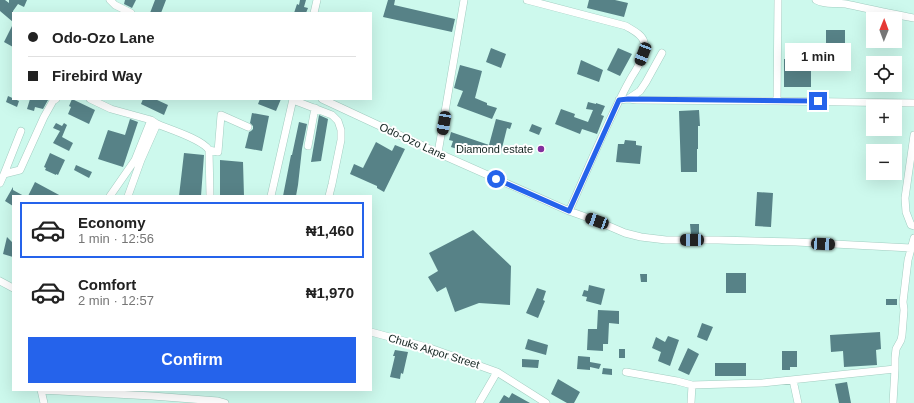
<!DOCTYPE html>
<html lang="en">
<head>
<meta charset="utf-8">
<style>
  :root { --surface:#fff; --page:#f6f6f6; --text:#222; --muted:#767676; --line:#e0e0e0; --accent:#2563eb }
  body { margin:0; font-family:Arial,sans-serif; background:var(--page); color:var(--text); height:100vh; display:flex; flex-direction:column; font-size:15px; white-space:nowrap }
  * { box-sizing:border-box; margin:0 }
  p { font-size:13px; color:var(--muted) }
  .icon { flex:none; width:22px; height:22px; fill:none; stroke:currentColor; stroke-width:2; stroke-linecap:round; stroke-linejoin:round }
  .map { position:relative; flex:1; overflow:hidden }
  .sheet { position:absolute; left:12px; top:195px; width:360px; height:196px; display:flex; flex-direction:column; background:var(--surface); border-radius:0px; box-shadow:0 4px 16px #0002 }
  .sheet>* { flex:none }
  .top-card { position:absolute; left:12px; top:12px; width:360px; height:88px; border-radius:0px; box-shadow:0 4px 16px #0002; display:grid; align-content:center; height:88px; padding:0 16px; background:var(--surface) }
  .needle { width:26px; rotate:1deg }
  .fabs { position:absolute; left:866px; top:12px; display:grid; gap:8px }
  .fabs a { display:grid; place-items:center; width:36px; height:36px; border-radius:0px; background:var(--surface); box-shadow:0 4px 16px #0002; font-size:20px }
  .end { position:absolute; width:18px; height:18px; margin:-9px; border:5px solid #2563eb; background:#fff; box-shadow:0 0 0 2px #fff }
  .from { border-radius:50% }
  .bubble { position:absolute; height:28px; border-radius:0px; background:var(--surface); box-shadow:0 4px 16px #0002; font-size:13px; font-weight:700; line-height:28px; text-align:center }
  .car { position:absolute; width:12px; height:24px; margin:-12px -6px; border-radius:5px; box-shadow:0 0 3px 1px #0007; background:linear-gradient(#222 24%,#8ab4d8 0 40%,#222 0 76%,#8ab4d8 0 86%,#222 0) }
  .top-card b { display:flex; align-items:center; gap:14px; height:38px; font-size:15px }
  .top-card b+b { border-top:1px solid var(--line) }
  .top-card i { width:10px; height:10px; background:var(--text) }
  ul { padding:7px 0 0; list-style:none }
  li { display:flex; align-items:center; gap:12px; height:56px; margin:0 8px 6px; padding:0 8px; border:2px solid transparent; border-radius:0px }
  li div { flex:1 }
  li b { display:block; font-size:15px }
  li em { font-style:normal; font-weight:700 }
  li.active { border-color:var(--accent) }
  li>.icon { width:36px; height:36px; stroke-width:1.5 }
  .cta { display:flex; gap:8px; margin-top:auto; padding:8px 16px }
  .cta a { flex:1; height:46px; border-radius:0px; background:var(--accent); color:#fff; font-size:16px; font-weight:700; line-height:46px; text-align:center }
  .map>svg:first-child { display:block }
</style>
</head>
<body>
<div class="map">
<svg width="914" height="403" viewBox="0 0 914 403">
  <rect width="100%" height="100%" fill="#cdf9ed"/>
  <path fill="#578287" d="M0 0H5L9 3V0H27L24 7 18 4 13 11V22L0 11Z
    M125 0H136L132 8 124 4Z
    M155 0H166L161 13H150Z
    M300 0H306L304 7 308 8 306 13H294L297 4 299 5Z
    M388 0H395L394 5 455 19 452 32 383 17Z
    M589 0H615L628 3 624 17 587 8Z
    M13 24V47L4 42Z
    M826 30H845V63H826Z
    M491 48 506 54 501 68 486 62Z
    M618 48 632 54 620 76 607 70Z
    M784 59 811 60V87H784Z
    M581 60 603 70 599 82 577 74Z
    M460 65 482 71 475 98 487 103V105L497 108 492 119 457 106 463 91 454 88Z
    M8 96 19 101 17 107 6 102Z
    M30 99H46L48 100 43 109 35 107 34 111 27 109Z
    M72 99 95 110 89 124 68 114 71 107 69 106Z
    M143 99H155L168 105 164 115 141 104Z
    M260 99H281L276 111 258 104Z
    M588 102 596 104V103L605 106 601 115 604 116 597 134 582 129 580 134 555 124 561 109 575 114 574 117 588 122 593 110 586 109Z
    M699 110 700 126H698V149H697V172H681L679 111Z
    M252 113 269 116 262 151 245 148 249 132 251 131 253 129V126L250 123Z
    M319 115 328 119 321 161 311 162Z
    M130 119 138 122 123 167 98 159 108 130 125 135Z
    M496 119 512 123 510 129 507 128 501 152 495 150 494 155 475 149 473 154 451 147 453 141 449 140 451 132 489 145Z
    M299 122 307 124 302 149 298 185 296 196H283L291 155H292Z
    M56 123 62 126 64 123 67 125 62 137 73 143 69 151 53 143 60 131 53 128Z
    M532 124 542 128 539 135 529 131Z
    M625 140 636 141V145L642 146 640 164 616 162 618 144H624Z
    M376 142 392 151 395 145 405 149 384 192 377 188V186L350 174 354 164 363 168Z
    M50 153 65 160 58 175 56 174V175L45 170 46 168 44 167Z
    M184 153 204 155 201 196H179Z
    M220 160 243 162 244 196H220Z
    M76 165 92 172 89 178 74 170Z
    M35 182 61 196H28Z
    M13 187V190L24 196H13V206L5 201Z
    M757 192 773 193 771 227 755 226Z
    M690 224H699V235H691Z
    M473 230 511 266 510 305 479 303 455 312 446 287 437 292 428 277 438 271 429 253Z
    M7 237 13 243V257L3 254Z
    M726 273H746V293H726Z
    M640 274H647V282H641Z
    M589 285 605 289 601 305 586 301 587 297 582 296 584 290 588 291Z
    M537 288 546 291 543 300 545 301 538 318 526 313Z
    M886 299H897V305H886Z
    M598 310 619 311V324L609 323 608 344H603V351L587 350 588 329H597Z
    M702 323 713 327 707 341 697 337Z
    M880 332 881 349 876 350 877 365 844 367 843 351 831 352 830 335Z
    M668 336 679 340 670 366 658 361 661 352 652 348 656 337 665 342Z
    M528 339 548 345 546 355 525 349Z
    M688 348 699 354 689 375 678 370Z
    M619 349H625V358H619Z
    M395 350 408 352 403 374 401 373 400 379 390 377 395 356H393Z
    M782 351H797V367H790V370H782Z
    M578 356 590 357V362L601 364 599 369 590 367V370L577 369Z
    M522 359 539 360 538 368 522 367Z
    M715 363H746V376H715Z
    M603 368 612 369V375L602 374Z
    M558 379 580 392 574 403H567L551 394Z
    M847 382 851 403H839L835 384Z
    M512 393 530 403H499L504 395 509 398Z"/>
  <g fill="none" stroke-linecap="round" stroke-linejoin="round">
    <defs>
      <path id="minor" d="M110 0 115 5 131 13
        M527 0 626 26C632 30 642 34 644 42 648 52 636 70 631 78 607 121 589 167 569 211
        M816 0C828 6 834 2 846 4 869 9 891 14 914 18
        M314 13 317 0
        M90 99 111 109 151 120 157 124C169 129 202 139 209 150L210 196
        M322 99 438 153 569 211 597 221 625 233 641 237 666 240H718L796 242 911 248
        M628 99 640 91 646 82 662 53
        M293 100 332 115 338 121 341 130V140L332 184 329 196
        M619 100 628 99 637 100 777 101 914 103
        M777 101 778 0
        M914 135 905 198 906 212 911 225 914 226
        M308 146 315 108
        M209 150 218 152 221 115 248 127
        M438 153 464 0
        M4 174 21 131
        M0 183 4 174 20 170 44 117 53 101 56 99
        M110 196 135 160 151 120
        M128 196 141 160 157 124
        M271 196 293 99
        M0 281 13 288
        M371 332 430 348 497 372 546 403
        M626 372 677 381 692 385 762 383 895 369
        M793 380 798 403
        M41 390 152 396 218 401 225 403
        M41 390 44 403
        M479 403 497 372
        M691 403 692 385
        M893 403 895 369V358L896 349 901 340 902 335 904 310 903 302 908 260 914 238"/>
    </defs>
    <use href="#minor" stroke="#a2cdc1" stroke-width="8"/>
    <use href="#minor" stroke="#fff" stroke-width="7"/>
  </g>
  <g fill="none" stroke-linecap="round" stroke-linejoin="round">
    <path stroke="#2563eb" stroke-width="5" d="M496 179 569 211 619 100 628 99 818 101"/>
  </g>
  <circle fill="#832f9d" stroke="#fff" stroke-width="1.5" cx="541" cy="149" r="4"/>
  <g text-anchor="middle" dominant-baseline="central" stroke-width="4" stroke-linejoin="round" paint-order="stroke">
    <g font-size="11" fill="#132420" stroke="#fff">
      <text transform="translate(413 141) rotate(25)">Odo-Ozo Lane</text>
      <text transform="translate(434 351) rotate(17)">Chuks Akpor Street</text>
    </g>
    <g font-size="11" fill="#132420" stroke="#fff" text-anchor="end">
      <text x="533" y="149">Diamond estate</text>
    </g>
  </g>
</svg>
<div class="fabs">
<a><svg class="needle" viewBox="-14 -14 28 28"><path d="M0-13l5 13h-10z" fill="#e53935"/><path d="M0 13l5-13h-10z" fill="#767676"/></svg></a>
<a><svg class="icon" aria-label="locate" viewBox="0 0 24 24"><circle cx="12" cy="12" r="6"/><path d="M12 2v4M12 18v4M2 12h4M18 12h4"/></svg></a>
<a>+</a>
<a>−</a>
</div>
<i class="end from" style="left:496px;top:179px"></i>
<i class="end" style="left:818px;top:101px"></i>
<div class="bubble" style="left:785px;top:43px;width:66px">1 min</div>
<i class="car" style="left:643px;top:54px;rotate:201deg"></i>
<i class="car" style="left:444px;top:123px;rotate:190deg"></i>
<i class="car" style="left:597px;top:221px;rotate:290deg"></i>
<i class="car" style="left:692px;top:240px;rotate:270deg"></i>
<i class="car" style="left:823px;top:244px;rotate:93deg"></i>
<div class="top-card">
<b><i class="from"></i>Odo-Ozo Lane</b>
<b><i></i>Firebird Way</b>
</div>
<section class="sheet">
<ul>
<li class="active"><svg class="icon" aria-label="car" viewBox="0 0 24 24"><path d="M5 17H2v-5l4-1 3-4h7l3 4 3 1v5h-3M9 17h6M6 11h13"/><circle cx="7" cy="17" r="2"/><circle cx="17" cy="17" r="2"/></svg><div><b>Economy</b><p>1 min · 12:56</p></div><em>₦1,460</em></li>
<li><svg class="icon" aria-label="car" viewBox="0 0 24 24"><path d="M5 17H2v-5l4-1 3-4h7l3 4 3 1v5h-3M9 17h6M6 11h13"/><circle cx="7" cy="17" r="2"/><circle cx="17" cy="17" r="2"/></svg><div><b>Comfort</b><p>2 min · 12:57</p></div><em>₦1,970</em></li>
</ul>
<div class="cta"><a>Confirm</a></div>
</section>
</div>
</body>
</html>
